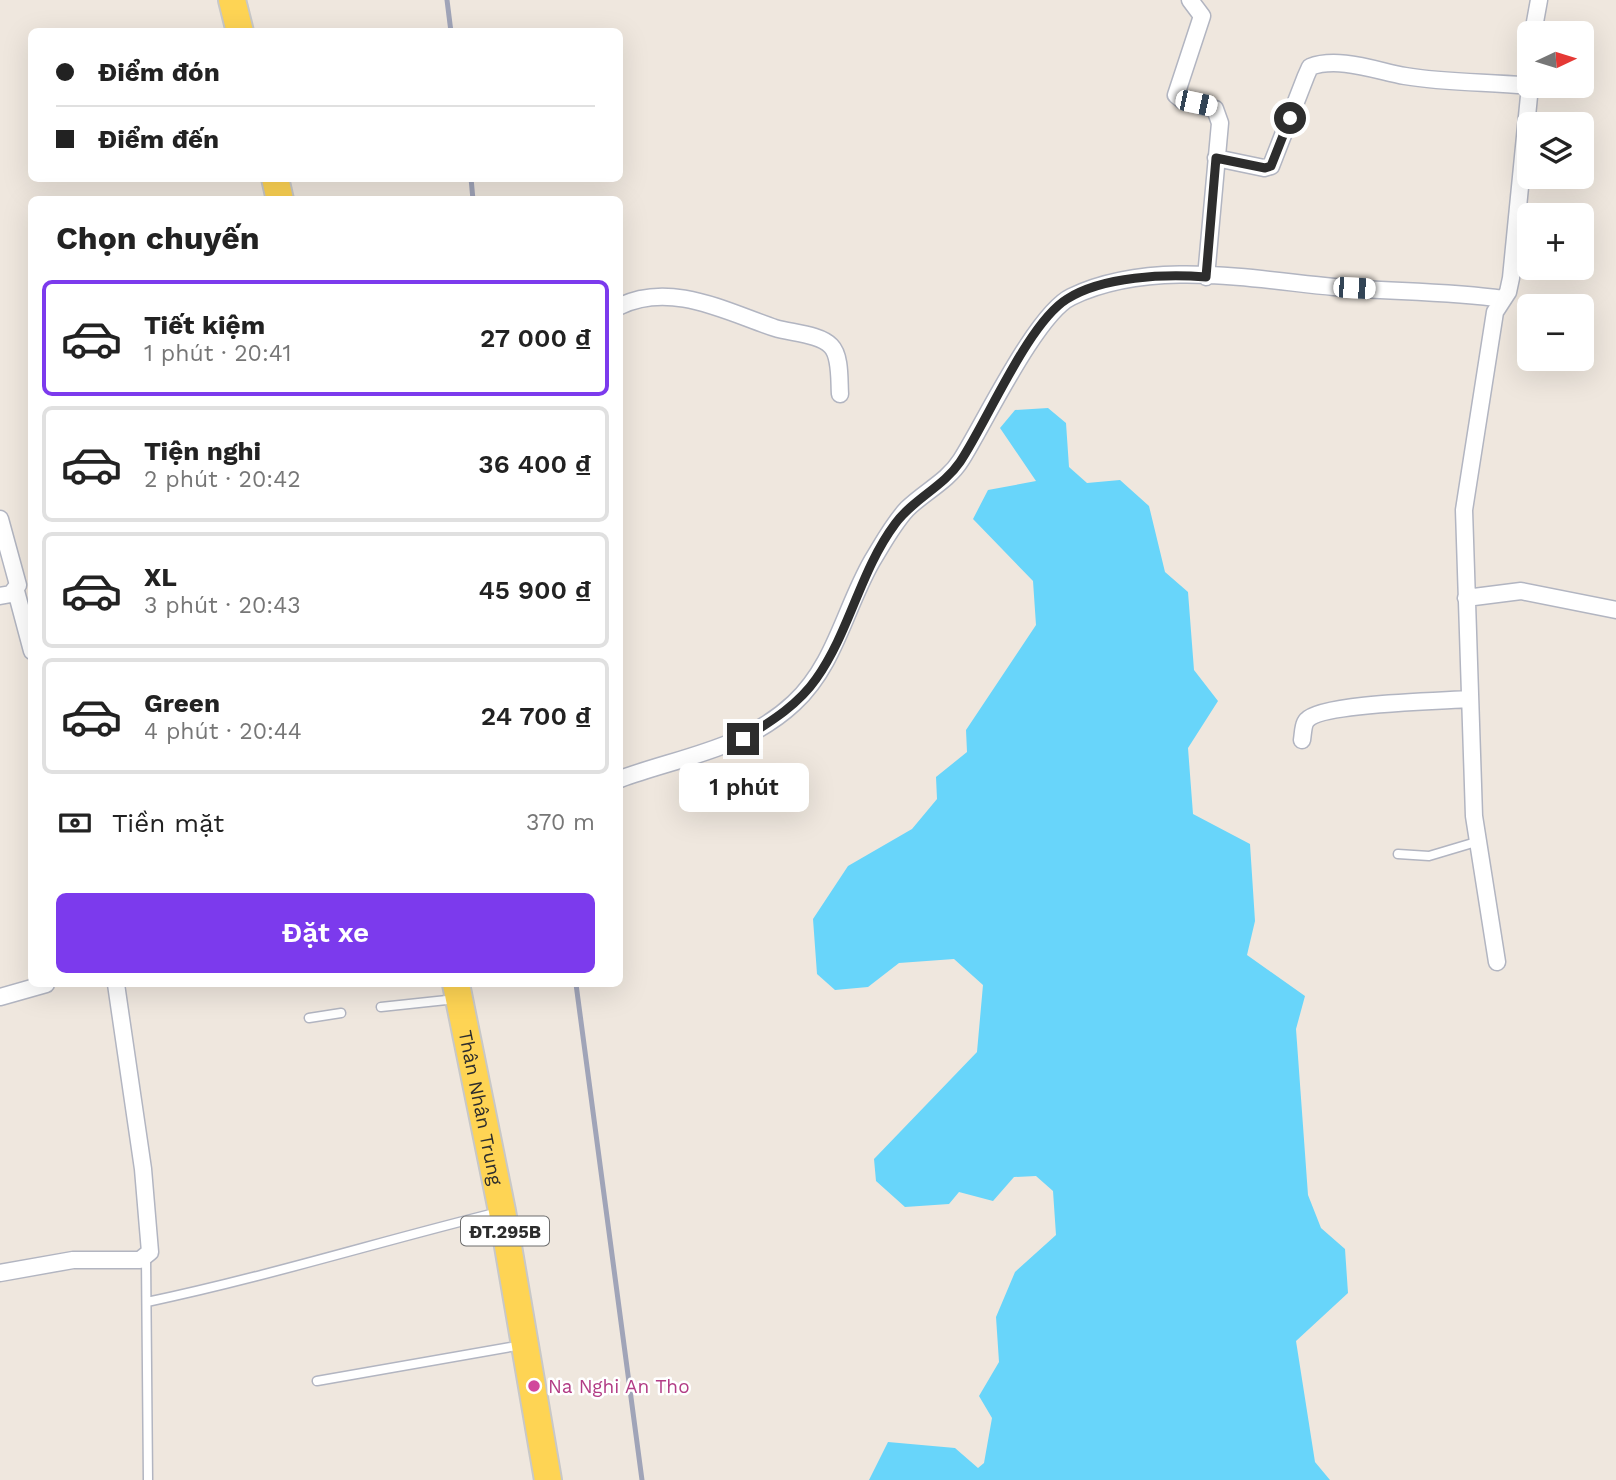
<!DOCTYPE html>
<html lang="vi">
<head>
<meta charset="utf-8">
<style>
  :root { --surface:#fff; --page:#f6f6f6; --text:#222; --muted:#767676; --line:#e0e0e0; --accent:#7c3aed }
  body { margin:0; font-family:"Work Sans",sans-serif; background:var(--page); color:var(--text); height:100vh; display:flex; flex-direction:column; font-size:26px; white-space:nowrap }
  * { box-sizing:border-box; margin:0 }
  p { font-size:23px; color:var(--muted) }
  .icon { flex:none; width:38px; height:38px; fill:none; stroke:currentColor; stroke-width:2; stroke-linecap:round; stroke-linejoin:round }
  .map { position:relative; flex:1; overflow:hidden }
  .panel { position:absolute; left:28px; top:196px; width:595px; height:791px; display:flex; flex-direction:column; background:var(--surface); border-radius:10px; box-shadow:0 7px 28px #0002 }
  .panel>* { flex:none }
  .guide { position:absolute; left:28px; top:28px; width:595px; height:154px; border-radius:10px; box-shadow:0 7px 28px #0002; display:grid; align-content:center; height:154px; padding:0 28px; background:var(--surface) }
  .needle { width:46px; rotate:86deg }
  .controls { position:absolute; left:1517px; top:21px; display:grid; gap:14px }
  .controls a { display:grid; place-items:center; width:77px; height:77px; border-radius:10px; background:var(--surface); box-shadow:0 7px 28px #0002; font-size:35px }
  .end { position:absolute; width:32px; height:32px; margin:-16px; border:9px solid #2d2d2d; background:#fff; box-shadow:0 0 0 4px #fff }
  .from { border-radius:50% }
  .bubble { position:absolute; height:49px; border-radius:10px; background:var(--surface); box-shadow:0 7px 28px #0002; font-size:23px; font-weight:600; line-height:49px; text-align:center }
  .car { position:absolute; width:21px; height:42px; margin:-21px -10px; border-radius:9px; box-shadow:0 0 5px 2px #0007; background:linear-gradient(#fff 24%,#345 0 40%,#fff 0 76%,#345 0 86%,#fff 0) }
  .guide b { display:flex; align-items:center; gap:24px; height:66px; font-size:26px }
  .guide b+b { border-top:2px solid var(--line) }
  .guide i { width:18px; height:18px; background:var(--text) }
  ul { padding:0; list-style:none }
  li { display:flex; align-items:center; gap:21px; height:116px; margin:0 14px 10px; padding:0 14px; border:4px solid var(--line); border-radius:10px }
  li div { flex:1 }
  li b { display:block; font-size:26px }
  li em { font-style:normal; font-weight:600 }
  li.selected { border-color:var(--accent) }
  li>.icon { width:63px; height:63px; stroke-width:1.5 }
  h2 { padding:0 28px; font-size:32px; line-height:84px }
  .pay { display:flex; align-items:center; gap:18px; height:77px; padding:0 28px; font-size:26px }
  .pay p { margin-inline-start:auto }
  .action { display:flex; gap:14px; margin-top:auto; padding:14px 28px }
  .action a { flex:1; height:80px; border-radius:10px; background:var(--accent); color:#fff; font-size:28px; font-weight:600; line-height:80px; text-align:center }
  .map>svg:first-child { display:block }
</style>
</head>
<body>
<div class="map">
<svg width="1616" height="1480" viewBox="0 0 1616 1480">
  <rect width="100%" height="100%" fill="#efe7de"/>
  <path fill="#68d5fa" d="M1048 408 1066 423 1069 467 1087 483 1120 480 1149 506 1165 572 1188 592 1194 670 1218 701 1188 748 1193 814 1250 844 1255 921 1247 955 1305 996 1296 1029 1308 1195 1321 1228 1345 1249 1348 1293 1296 1341 1315 1462 1330 1480H869L888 1442 955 1448 978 1468 984 1463 992 1418 979 1396 999 1362 996 1317 1015 1272 1056 1235 1053 1191 1036 1176 1014 1177 993 1201 959 1192 949 1204 905 1207 876 1181 874 1159 977 1052 983 985 954 959 899 963 868 987 835 990 817 974 813 919 848 866 912 829 937 799 936 777 967 752 966 730 1036 625 1033 581 973 519 988 490 1036 481 1000 428 1015 410Z"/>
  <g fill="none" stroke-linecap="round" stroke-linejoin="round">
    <defs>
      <path id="service" d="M1398 854 1429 856 1476 842
        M381 1007 456 999
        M309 1018 341 1013
        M146 1257 148 1480
        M147 1302C266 1277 381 1241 499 1212
        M317 1381 522 1345"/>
      <path id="minor" d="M1190 0 1202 16 1176 95 1182 100 1215 109 1220 123 1206 277
        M1533 33 1539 0
        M1216 158 1264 168 1271 166 1306 76 1310 67C1338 56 1377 71 1405 76 1446 83 1489 82 1530 86
        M620 306C671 281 727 312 775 328 791 333 820 334 831 346 841 356 839 381 840 394
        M0 519 18 585 11 594 0 596
        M16 591 32 651
        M1466 598 1521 591 1616 610
        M1302 740C1303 734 1303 724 1307 720 1321 703 1443 701 1469 699
        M620 779C680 757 745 749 794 703 835 665 845 608 872 561 883 543 893 524 907 509 924 492 948 481 961 460 984 424 1036 314 1071 297 1150 259 1250 279 1334 287 1390 292 1447 291 1503 299
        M1497 962 1474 816 1464 510 1495 312 1508 292 1511 278 1530 86
        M0 997 46 984
        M0 1273 73 1260H140L150 1252 143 1169 116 984"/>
      <g id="primary">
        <path d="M232 0 240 32"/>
        <path d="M275 178 280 200"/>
        <path id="s1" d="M456 984 502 1211 548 1480"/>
      </g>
    </defs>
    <use href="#service" stroke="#b2b5c1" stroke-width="11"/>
    <use href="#minor" stroke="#b2b5c1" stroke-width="19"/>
    <use href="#primary" stroke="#c8c8c8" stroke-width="30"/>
    <use href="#service" stroke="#fff" stroke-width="8"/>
    <use href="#minor" stroke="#fff" stroke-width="16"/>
    <use href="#primary" stroke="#fed454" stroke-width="26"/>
    <path stroke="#a0a4b8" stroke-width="5" d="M447 0 451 32
      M471 178 473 200
      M576 984 642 1480"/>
  </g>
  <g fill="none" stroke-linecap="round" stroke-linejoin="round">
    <path stroke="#2d2d2d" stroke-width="9" d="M743 739C770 722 798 705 816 679 850 631 860 571 895 524 913 499 943 487 960 462 987 422 1028 323 1067 299 1103 276 1165 274 1206 277L1216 158 1265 168 1271 166 1290 118"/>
  </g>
  <circle fill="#d1479c" stroke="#fff" stroke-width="2.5" cx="534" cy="1386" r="7"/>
  <g text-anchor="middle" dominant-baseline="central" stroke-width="5" stroke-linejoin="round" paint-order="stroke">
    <rect fill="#fff" stroke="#6c6c6c" stroke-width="2" x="461" y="1216.5" width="88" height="29" rx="5"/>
    <g font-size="18" font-weight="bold" fill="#2d2d2d">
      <text x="505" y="1231">ĐT.295B</text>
    </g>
    <g font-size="19" fill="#2d2d2d" stroke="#fff">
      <text stroke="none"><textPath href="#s1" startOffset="126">Thân Nhân Trung</textPath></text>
    </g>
    <g font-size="19" fill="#b23c85" stroke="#fff" text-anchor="start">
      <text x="548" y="1386">Na Nghi An Tho</text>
    </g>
  </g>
</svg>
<div class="controls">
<a><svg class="needle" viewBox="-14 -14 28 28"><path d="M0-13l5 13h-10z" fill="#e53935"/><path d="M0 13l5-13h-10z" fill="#767676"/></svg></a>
<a><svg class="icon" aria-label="layers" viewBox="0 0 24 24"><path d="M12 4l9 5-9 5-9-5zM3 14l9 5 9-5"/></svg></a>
<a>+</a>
<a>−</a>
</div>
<i class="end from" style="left:1290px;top:118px"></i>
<i class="end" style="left:743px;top:739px"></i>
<div class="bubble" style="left:679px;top:763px;width:130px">1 phút</div>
<i class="car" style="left:1196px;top:103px;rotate:102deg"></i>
<i class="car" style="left:1354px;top:288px;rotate:93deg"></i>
<div class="guide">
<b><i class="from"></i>Điểm đón</b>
<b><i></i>Điểm đến</b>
</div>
<section class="panel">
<h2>Chọn chuyến</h2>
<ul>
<li class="selected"><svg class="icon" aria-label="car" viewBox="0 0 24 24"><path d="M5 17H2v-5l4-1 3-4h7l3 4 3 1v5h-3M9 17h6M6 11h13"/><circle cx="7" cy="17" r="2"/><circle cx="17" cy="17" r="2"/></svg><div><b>Tiết kiệm</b><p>1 phút · 20:41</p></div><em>27 000 ₫</em></li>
<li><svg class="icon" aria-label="car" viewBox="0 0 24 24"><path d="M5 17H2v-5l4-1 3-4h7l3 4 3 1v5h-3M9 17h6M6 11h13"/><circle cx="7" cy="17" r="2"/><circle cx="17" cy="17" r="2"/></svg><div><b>Tiện nghi</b><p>2 phút · 20:42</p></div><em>36 400 ₫</em></li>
<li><svg class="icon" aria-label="car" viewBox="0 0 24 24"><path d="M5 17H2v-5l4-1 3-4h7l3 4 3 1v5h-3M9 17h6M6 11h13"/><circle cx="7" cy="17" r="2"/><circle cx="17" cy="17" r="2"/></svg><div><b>XL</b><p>3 phút · 20:43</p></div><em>45 900 ₫</em></li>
<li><svg class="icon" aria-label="car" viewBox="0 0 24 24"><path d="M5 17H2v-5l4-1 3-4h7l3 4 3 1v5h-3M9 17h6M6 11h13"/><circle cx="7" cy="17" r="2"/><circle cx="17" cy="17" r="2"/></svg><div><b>Green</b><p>4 phút · 20:44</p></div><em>24 700 ₫</em></li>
</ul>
<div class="pay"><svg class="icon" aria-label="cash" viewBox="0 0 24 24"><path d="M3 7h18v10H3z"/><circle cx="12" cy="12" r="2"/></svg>Tiền mặt<p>370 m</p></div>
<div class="action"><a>Đặt xe</a></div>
</section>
</div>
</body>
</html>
